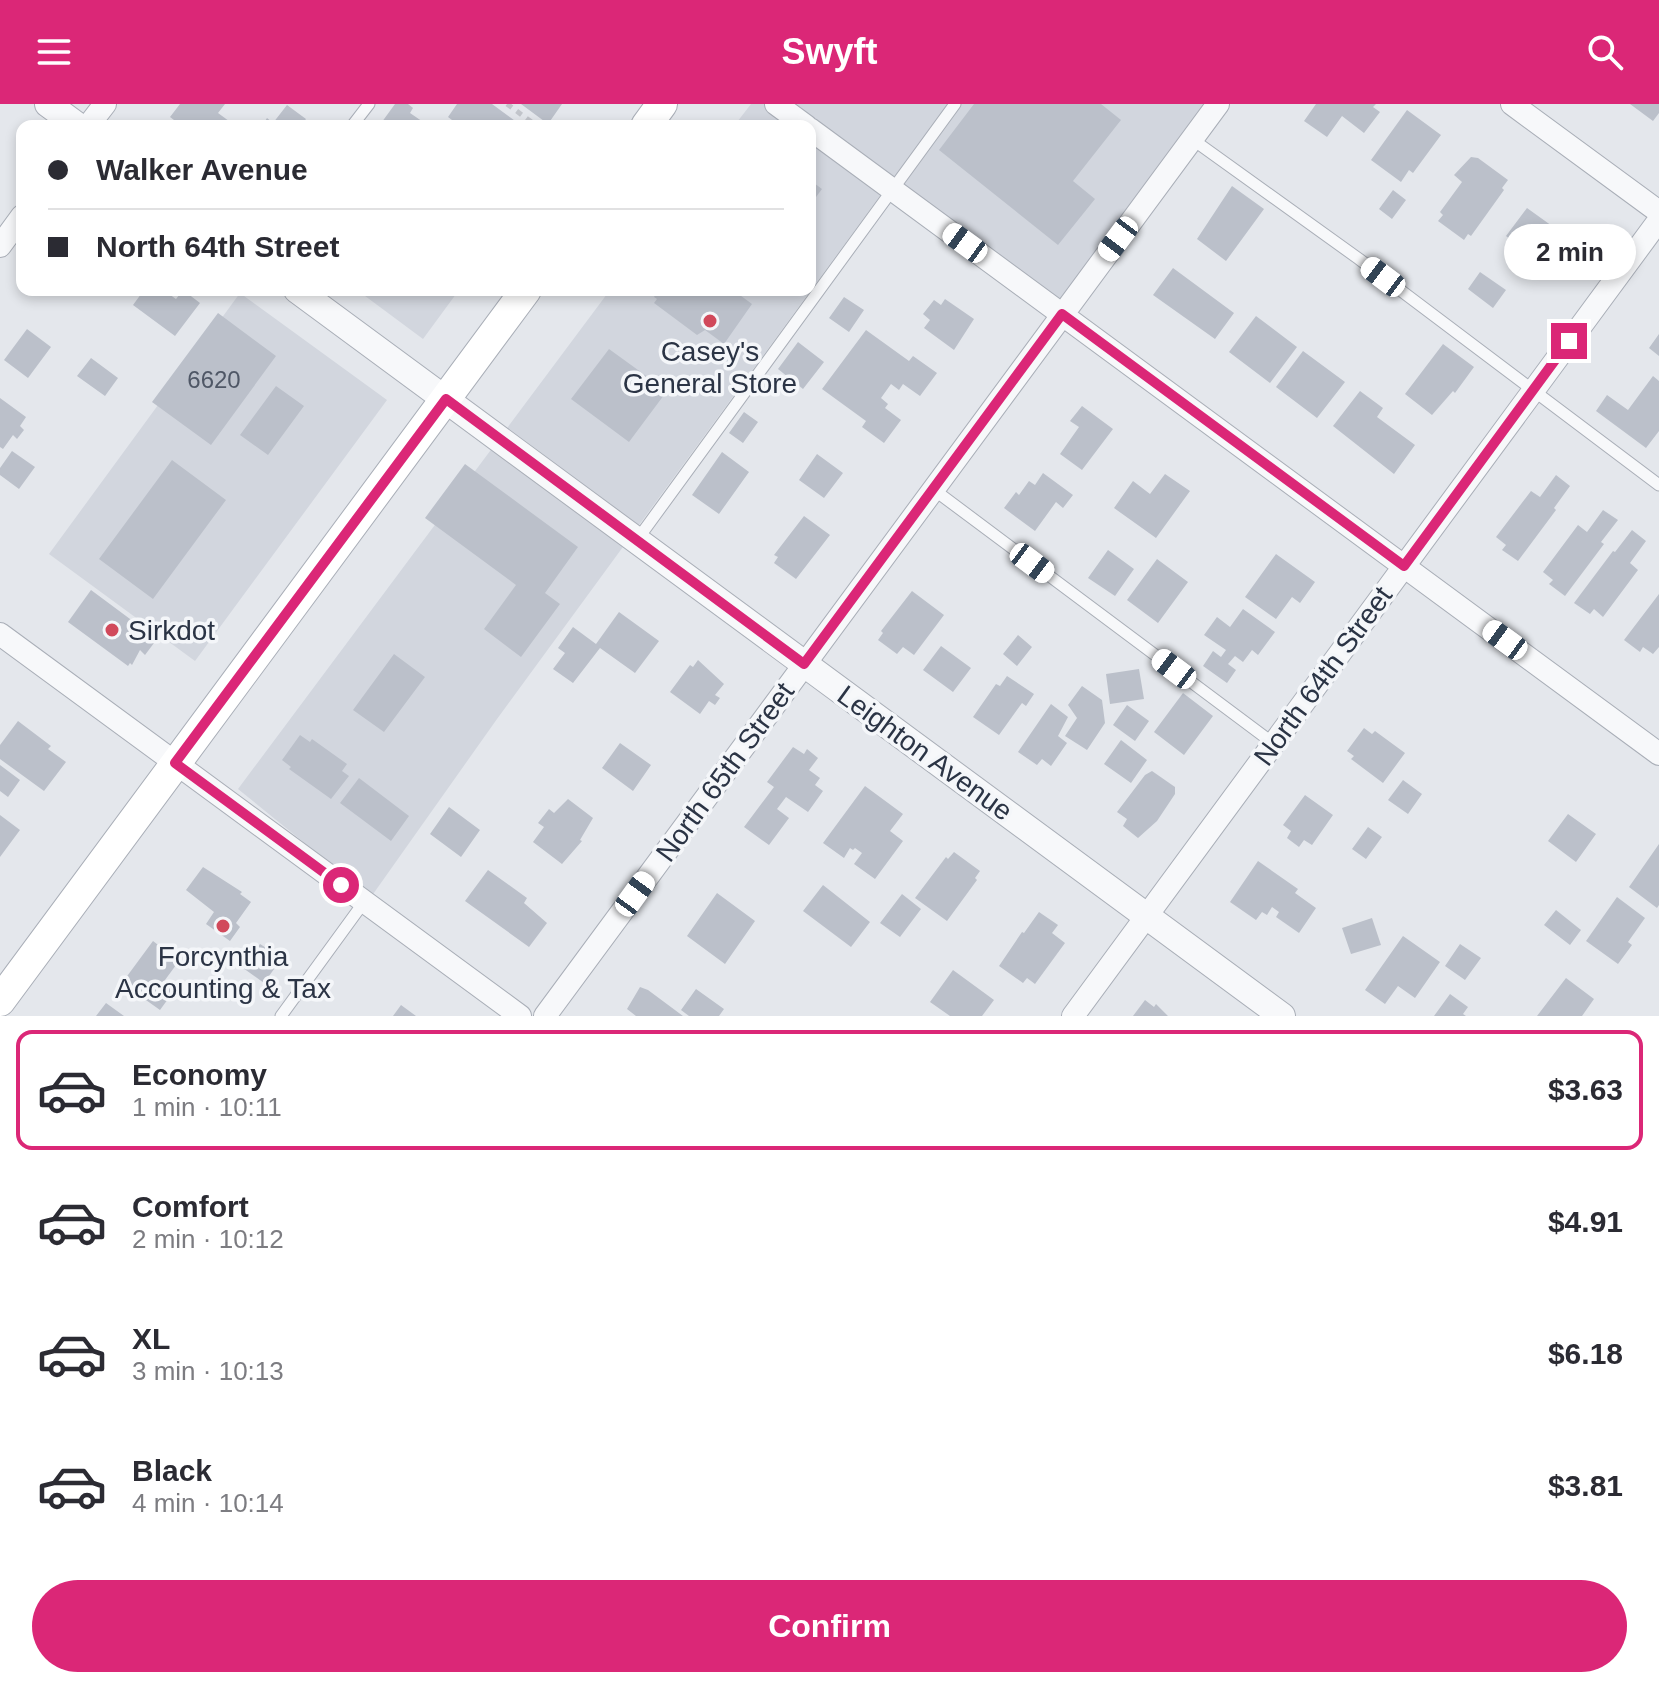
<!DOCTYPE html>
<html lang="en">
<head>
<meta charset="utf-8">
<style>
  :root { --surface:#fff; --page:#f7f7f7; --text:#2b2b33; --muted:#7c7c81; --line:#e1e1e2; --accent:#db2777 }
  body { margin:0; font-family:Helvetica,sans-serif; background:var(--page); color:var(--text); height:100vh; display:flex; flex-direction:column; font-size:30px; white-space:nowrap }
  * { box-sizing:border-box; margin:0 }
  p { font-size:26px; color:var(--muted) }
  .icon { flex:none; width:44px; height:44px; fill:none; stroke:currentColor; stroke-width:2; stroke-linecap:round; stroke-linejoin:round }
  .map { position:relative; height:912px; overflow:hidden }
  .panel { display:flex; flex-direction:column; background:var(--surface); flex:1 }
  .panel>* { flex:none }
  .top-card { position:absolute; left:16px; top:16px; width:800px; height:176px; border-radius:16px; box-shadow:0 4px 12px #0003; display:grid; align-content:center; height:176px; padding:0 32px; background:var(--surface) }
  .end { position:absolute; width:36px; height:36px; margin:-18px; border:10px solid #db2777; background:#fff; box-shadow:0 0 0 4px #fff }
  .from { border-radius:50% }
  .bubble { position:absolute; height:56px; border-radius:28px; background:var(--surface); box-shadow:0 4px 12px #0003; font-size:26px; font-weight:600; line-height:56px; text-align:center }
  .car { position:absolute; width:24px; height:48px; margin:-24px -12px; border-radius:10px; box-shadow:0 0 6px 2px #0007; background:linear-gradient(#fff 24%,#345 0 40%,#fff 0 76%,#345 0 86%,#fff 0) }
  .top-card b { display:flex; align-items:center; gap:28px; height:76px; font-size:30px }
  .top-card b+b { border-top:2px solid var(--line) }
  .top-card i { width:20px; height:20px; background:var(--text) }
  ul { padding:14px 0 0; list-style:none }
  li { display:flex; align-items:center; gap:24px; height:120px; margin:0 16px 12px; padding:0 16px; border:4px solid transparent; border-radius:16px }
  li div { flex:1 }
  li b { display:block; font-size:30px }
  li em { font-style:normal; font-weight:600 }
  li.on { border-color:var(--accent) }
  li>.icon { width:72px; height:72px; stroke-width:1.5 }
  .button { display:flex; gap:16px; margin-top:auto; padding:16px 32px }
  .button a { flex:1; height:92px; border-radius:48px; background:var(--accent); color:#fff; font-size:32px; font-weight:600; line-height:92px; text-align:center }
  header { display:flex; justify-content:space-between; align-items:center; height:104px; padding:0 32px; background:var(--accent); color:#fff; font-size:36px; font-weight:600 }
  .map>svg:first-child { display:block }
</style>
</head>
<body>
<header><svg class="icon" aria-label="menu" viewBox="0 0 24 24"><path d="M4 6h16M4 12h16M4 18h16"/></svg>Swyft<svg class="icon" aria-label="search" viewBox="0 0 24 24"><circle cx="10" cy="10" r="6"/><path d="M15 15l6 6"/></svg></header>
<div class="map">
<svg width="1659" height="912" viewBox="0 0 1659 912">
  <rect width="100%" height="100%" fill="#e4e7ec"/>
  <path fill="#d2d6de" d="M751 0H1205L1061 197 893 74 497 615 371 793 238 685 610 186H810V22H734Z
    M357 186H459L423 235Z
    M240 189 387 296 195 557 49 450Z"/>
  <path fill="#bbc0ca" d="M180 0H225L218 9 233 20 231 22H182L170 13Z
    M395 0H408L413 4 410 9 429 22H379Z
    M457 0H492L522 22H460L448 13Z
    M521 0H562L548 20Z
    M974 0H1101L1121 16 1073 77 1095 95 1058 141 939 46Z
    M1316 0H1376L1373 3 1380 8 1364 29 1342 12 1327 33 1304 17Z
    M1630 0H1659V9L1653 17Z
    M287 1 306 15 301 22H262L267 14 273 19Z
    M1407 6 1441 31 1413 69 1409 66 1401 78 1371 56Z
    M1471 53 1478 54 1508 76 1502 84 1504 86 1471 132 1468 130 1464 136 1438 117 1443 111 1440 108 1462 78 1454 71Z
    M810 76 822 85 810 101Z
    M1232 82 1264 105 1226 157 1197 135Z
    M1393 86 1406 96 1392 115 1379 105Z
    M1527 104 1566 132 1545 161 1506 132Z
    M1173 164 1234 209 1215 235 1153 191Z
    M1480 168 1506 186 1493 204 1468 185Z
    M144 186H163L176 195 183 186 200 199 175 232 133 201Z
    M650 186H733L752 200 724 240 705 226 697 231 654 199 657 195 654 193 656 190Z
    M844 193 864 206 849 228 829 214Z
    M945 195 974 215 954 246 924 224 930 216 923 210 934 196 941 201Z
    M218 209 276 252 211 341 152 298Z
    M1256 212 1297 243 1270 279 1229 248Z
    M27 225 51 243 28 274 4 256Z
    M866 226 909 257 913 252 937 269 920 292 903 280 899 286 891 280 881 294 888 300 885 304 901 316 884 339 862 323 866 317 822 285Z
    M1659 230V252L1649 244Z
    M798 238 824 258 803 285 778 265Z
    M1443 240 1474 263 1455 289 1453 287 1432 311 1405 290Z
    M609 245 667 287 629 338 571 295Z
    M1303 247 1345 278 1317 314 1276 283Z
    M91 254 118 274 105 292 77 272Z
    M1653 272 1659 277V327L1646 344 1596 307 1607 291 1628 306Z
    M276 282 304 302 268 351 240 331Z
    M1360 287 1383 304 1377 313 1415 341 1394 370 1333 322Z
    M0 294 26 313 20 322 24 326 17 335 13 331 3 345 0 343Z
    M1082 302 1113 325 1082 366 1060 350 1079 323 1070 317Z
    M744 308 758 318 743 339 729 329Z
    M12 347 35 363 19 385 0 371V364Z
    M722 348 749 368 719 410 692 391Z
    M817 350 843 369 824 394 799 376Z
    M172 356 226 396 153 495 99 455Z
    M465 360 578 443 545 489 560 500 521 553 484 525 516 481 425 414Z
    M1043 369 1073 391 1063 404 1056 398 1035 427 1004 404 1016 388 1019 391 1029 377 1035 381Z
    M1165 370 1190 387 1156 434 1114 404 1133 377 1150 390Z
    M1556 371 1570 382 1554 404 1556 406 1518 457 1502 446 1506 441 1496 433 1531 387 1540 393Z
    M1603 406 1618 416 1601 438 1604 440 1565 492 1549 480 1553 476 1543 468 1578 421 1587 428Z
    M804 412 830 431 796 475 774 459 778 453 774 451Z
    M1632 426 1646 437 1630 459 1638 466 1603 513 1594 505 1590 510 1574 499 1613 447 1615 448Z
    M1108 446 1134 465 1115 492 1088 474Z
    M1276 450 1315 478 1300 499 1292 493 1276 515 1245 493Z
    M1157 455 1188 478 1158 519 1127 496Z
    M91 486 157 535 145 551 140 546 132 561 130 559 128 562 68 518Z
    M912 487 944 511 914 551 903 543 897 550 878 536 883 529 881 527Z
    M1659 490V543L1653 550 1643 543 1640 548 1624 536Z
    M1243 505 1275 528 1258 551 1252 546 1243 558 1235 552 1228 560 1236 566 1227 579 1203 562 1213 547 1221 553 1226 546 1204 531 1217 513 1230 523Z
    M619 508 659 537 635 569 600 544 573 579 553 565 565 549 558 544 573 523 596 540Z
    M1018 531 1032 543 1017 562 1003 550Z
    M941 542 971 564 953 588 923 566Z
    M394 550 425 573 384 628 353 606Z
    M698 556 724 580 715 591 720 594 715 601 709 597 700 610 670 588 690 561 693 563Z
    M1139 565 1144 595 1110 600 1106 570Z
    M1007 572 1034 590 1026 602 1022 599 999 631 973 613 996 580 1000 582Z
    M1082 582 1102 596 1105 619 1087 646 1065 632 1077 614 1068 601Z
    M1183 589 1213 612 1184 651 1154 628Z
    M1051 600 1068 613 1058 632 1067 639 1051 662 1042 655 1037 661 1018 648Z
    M1127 601 1149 617 1135 637 1113 621Z
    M18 617 51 642 48 645 66 658 44 687 0 655V641Z
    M1364 624 1372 630 1375 627 1405 649 1383 679 1351 655 1354 652 1347 647Z
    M300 631 310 638 312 635 347 660 342 667 349 672 331 695 289 665 291 663 282 656Z
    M1121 636 1147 656 1131 679 1104 660Z
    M620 639 651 661 633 687 602 664Z
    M793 643 804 650 807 645 818 654 809 666 820 674 815 681 823 687 808 708 786 693 777 705 789 714 769 741 744 723 774 683 767 678Z
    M0 661 20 676 8 693 0 687Z
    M1152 667 1175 683V690L1157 717 1138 734 1123 722 1127 715 1117 708 1145 671Z
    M359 674 409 712 391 737 340 699Z
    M1403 676 1422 690 1408 710 1388 696Z
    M865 682 903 710 890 727 903 737 875 775 854 760 862 749 855 744 853 746 850 744 844 754 823 739Z
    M1305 691 1333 711 1312 741 1304 736 1299 743 1287 734 1291 727 1283 721Z
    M568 695 593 714 580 736 582 737 562 760 533 738 544 723 538 719 549 705 554 709Z
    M449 703 480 726 461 753 430 730Z
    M1568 710 1596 730 1576 758 1548 737Z
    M0 711 20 726 0 753Z
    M1368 723 1382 733 1366 755 1352 745Z
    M1659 740V801L1657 804 1629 783Z
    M954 748 980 767 975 774 977 776 947 817 915 794 946 753 948 755Z
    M1258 757 1298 785 1295 789 1316 804 1299 829 1276 813 1279 808 1272 803 1267 811 1262 808 1256 816 1230 798Z
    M203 763 242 788 240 790 251 798 236 819 240 823 230 837 206 820 214 808 186 786Z
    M488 766 527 794 524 799 547 819 529 843 465 797Z
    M823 781 870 818 851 843 803 807Z
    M717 789 755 817 725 860 687 832Z
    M902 790 921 805 900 833 880 819Z
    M1617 793 1645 814 1628 838 1632 841 1618 860 1586 837Z
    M1556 806 1581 826 1570 841 1544 821Z
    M1039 808 1058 821 1052 829 1065 839 1035 880 1027 874 1023 879 999 862 1022 828 1024 829Z
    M1372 814 1381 841 1351 850 1342 824Z
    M1403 832 1440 858 1415 894 1398 882 1385 900 1365 886Z
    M153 837 179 857 165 876 176 884 160 906 122 879Z
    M260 840 282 854 264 879 243 864Z
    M1460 840 1481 854 1465 876 1445 862Z
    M953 866 994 896 982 912H950L930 898Z
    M1566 874 1594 895 1582 912H1537Z
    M640 883 648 886 683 912H636L627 905Z
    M696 885 724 905 719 912H689L681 906Z
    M1450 890 1468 903 1463 910 1466 912H1434Z
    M1145 896 1154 903 1156 900 1168 912H1133Z
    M106 899 124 912H96Z
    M401 901 416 912H393Z"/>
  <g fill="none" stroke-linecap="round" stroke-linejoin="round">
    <defs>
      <path id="service" d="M352 22 369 0
        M1192 35 1359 155 1659 381
        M933 385 1273 639
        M637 436 955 0
        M281 912 364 798"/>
      <path id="minor" d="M776 0 806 22
        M1512 0 1659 108
        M88 22 105 0
        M810 25 1659 650
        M0 142 22 112
        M0 530 520 912
        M545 912 1218 0
        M1073 912 1659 116"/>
      <path id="tertiary" d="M48 0 78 22
        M297 186 1282 912"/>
      <path id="secondary" d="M646 22 662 0
        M0 897 526 186"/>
    </defs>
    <use href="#service" stroke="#a9aeb7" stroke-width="13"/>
    <use href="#minor" stroke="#a9aeb7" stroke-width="24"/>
    <use href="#tertiary" stroke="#a9aeb7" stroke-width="28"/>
    <use href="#secondary" stroke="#a9aeb7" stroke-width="32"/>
    <path stroke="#c2c5cb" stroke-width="5" stroke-dasharray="6 6" stroke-linecap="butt" d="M507 0 537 22"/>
    <use href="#service" stroke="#f7f8fa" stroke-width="11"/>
    <use href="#minor" stroke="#f7f8fa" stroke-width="22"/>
    <use href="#tertiary" stroke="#f7f8fa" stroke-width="26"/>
    <use href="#secondary" stroke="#fff" stroke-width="30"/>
  </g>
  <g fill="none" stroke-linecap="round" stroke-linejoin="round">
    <path stroke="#db2777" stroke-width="10" d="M341 781 175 659 446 295 804 560 1062 210 1404 462 1569 237"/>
  </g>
  <g fill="#d1495b" stroke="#f4f6f9" stroke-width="3">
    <circle cx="710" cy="217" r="8"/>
    <circle cx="112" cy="526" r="8"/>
    <circle cx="223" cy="822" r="8"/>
  </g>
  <g text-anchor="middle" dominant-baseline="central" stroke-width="7" stroke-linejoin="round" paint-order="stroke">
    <g font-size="24" fill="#4f5766">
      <text x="214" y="275">6620</text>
    </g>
    <g font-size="28" fill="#2b3445" stroke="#f4f6f9">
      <text x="710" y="247">Casey's<tspan x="710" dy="32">General Store</tspan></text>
      <text x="128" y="526" text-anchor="start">Sirkdot</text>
      <text x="223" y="852">Forcynthia<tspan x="223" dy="32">Accounting &amp; Tax</tspan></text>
    </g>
    <g font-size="28" fill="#2b3445" stroke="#f4f6f9">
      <text transform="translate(1323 572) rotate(-54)">North 64th Street</text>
      <text transform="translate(925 649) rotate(36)">Leighton Avenue</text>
      <text transform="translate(725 668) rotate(-54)">North 65th Street</text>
    </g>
  </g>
</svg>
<i class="end from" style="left:341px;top:781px"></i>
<i class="end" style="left:1569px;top:237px"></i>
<div class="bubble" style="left:1504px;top:120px;width:132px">2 min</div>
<i class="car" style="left:1118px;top:135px;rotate:217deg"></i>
<i class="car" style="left:965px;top:139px;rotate:306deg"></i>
<i class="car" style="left:1383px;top:173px;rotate:307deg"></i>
<i class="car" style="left:1032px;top:459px;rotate:127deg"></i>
<i class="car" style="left:1505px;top:536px;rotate:306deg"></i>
<i class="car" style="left:1174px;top:565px;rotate:307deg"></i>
<i class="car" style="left:635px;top:790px;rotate:36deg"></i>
<div class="top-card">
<b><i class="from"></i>Walker Avenue</b>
<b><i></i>North 64th Street</b>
</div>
</div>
<section class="panel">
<ul>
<li class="on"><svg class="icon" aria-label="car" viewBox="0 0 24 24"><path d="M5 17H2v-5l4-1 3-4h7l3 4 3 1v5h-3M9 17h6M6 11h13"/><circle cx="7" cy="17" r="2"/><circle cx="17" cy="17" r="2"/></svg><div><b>Economy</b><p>1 min · 10:11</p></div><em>$3.63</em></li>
<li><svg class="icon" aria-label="car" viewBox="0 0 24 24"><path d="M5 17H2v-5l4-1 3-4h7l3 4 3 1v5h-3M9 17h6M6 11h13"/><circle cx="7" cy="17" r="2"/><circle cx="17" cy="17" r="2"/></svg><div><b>Comfort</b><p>2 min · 10:12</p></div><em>$4.91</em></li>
<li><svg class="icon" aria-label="car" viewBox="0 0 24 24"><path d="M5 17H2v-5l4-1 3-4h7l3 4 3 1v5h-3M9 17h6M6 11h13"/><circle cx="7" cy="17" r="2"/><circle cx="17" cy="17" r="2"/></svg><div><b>XL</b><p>3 min · 10:13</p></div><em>$6.18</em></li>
<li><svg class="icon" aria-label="car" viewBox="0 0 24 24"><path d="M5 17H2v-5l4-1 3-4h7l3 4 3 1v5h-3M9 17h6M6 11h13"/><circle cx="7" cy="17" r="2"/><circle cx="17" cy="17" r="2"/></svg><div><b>Black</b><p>4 min · 10:14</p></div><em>$3.81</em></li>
</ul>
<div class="button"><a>Confirm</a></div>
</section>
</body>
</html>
